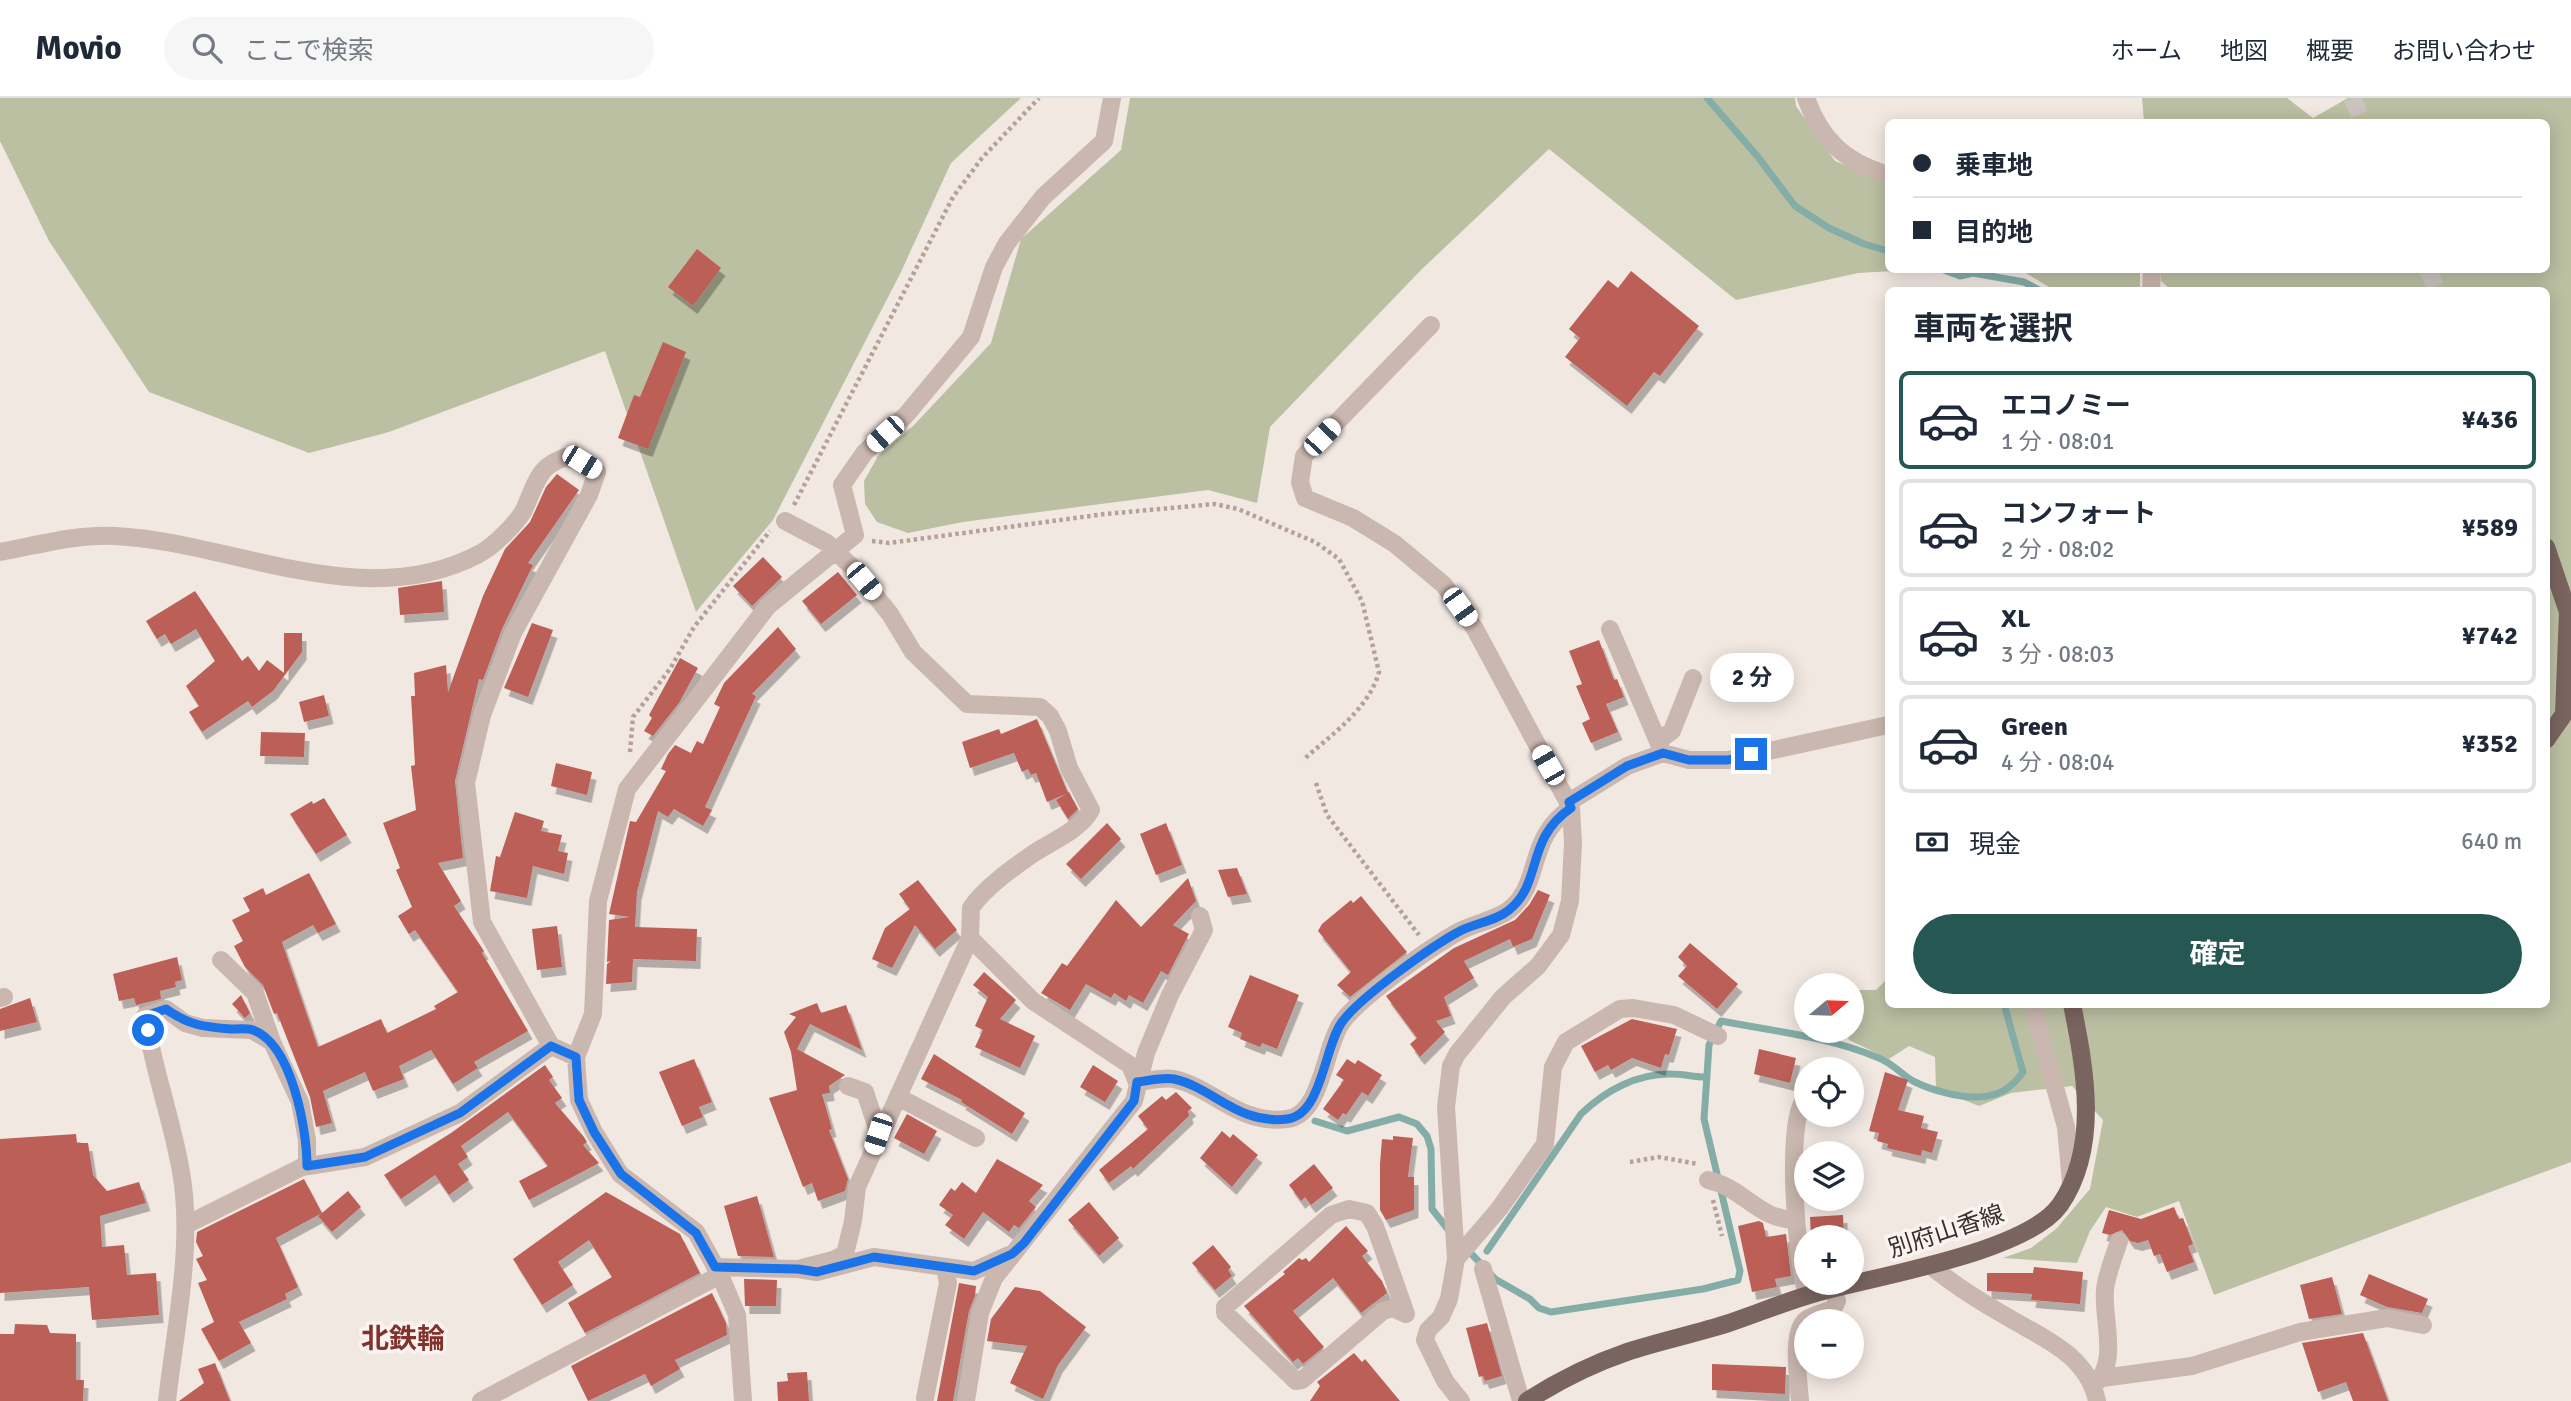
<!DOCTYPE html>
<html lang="ja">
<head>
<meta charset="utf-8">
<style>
  :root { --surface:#fff; --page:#f6f6f7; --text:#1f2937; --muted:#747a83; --line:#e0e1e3; --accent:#255853 }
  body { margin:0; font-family:Signika,"Noto Sans JP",sans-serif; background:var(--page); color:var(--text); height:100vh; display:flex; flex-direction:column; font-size:26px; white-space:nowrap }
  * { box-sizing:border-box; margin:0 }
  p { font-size:23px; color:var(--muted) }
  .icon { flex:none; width:38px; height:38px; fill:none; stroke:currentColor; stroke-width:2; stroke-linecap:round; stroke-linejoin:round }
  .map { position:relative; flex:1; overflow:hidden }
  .panel { position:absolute; left:1885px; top:189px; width:665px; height:721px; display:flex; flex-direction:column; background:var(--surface); border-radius:10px; box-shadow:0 4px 18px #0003 }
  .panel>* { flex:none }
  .banner { position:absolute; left:1885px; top:21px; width:665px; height:154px; border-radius:10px; box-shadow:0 4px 18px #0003; display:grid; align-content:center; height:154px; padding:0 28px; background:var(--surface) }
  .needle { width:46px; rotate:71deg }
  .fabs { position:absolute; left:1794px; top:875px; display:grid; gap:14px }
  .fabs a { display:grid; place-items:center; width:70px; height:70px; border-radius:50%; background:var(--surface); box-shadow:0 4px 18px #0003; font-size:35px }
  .end { position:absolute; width:32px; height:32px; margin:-16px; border:9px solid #1a73e8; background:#fff; box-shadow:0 0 0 4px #fff }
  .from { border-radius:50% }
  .bubble { position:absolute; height:49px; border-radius:24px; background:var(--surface); box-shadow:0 4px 18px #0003; font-size:23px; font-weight:700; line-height:49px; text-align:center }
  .car { position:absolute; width:21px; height:42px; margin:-21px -10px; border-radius:9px; box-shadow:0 0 5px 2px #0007; background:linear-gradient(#fff 24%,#345 0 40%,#fff 0 76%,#345 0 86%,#fff 0) }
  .banner b { display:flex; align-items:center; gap:24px; height:66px; font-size:26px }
  .banner b+b { border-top:2px solid var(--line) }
  .banner i { width:18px; height:18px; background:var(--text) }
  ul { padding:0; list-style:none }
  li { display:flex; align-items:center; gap:21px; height:98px; margin:0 14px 10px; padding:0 14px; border:4px solid var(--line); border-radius:10px }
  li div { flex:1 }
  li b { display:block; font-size:26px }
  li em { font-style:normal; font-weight:700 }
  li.selected { border-color:var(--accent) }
  li>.icon { width:63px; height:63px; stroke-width:1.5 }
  h2 { padding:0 28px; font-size:32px; line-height:84px }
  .pay { display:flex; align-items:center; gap:18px; height:77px; padding:0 28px; font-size:26px }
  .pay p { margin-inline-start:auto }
  .button { display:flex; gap:14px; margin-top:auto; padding:14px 28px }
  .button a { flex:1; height:80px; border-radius:42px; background:var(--accent); color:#fff; font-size:28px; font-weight:700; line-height:80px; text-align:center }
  header { display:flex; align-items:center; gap:42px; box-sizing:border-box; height:98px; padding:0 35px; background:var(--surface); border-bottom:2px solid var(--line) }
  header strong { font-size:33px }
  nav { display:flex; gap:38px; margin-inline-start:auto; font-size:24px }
  .search { width:490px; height:63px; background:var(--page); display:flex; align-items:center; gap:18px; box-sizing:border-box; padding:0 24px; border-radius:38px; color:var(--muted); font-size:26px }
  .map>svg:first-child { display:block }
</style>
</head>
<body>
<header>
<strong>Movio</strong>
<div class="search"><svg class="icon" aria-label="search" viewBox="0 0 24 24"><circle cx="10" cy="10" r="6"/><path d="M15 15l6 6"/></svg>ここで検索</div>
<nav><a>ホーム</a><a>地図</a><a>概要</a><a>お問い合わせ</a></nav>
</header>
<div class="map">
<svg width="2571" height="1303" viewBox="0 0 2571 1303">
  <defs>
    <filter id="shadow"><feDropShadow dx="4.5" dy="8" stdDeviation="0" flood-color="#0004"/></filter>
  </defs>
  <rect width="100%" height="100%" fill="#f2e8e2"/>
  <path fill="#bbc0a3" d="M0 0H1021L951 65 900 176 773 422 696 514 605 253 389 334 309 355 149 294 49 143 0 43Z
    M1130 0H1795L1796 8 1835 63 1888 85V172H1913L1858 175 1736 202 1549 51 1421 172 1270 329 1257 405 1208 392 963 424 908 435 877 424 865 406 864 383 878 358 913 328 991 245 1021 141 1121 52Z
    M2142 0H2287L2313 20 2348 0H2571V1064L2214 1197 2179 1103 2137 1119 2106 1109 2090 1133 2077 1165 2003 1160 2031 1150 2056 1131 2090 1091 2103 1022 2072 988 2011 995 1979 1008 1936 991 1935 959 1909 948 1889 961 1849 942 1846 933H1852V892H1876L1888 880V906H2546V192H2171L2161 183V172H2546V24H2144Z
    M1960 172H2140V192H2054L2024 174Z"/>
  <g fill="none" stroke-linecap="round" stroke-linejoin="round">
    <path stroke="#84ada8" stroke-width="7" d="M1707 0 1758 59 1795 108 1829 130 1864 146 1888 153
      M1944 172 1960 178 1973 175 2024 184 2039 192
      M1315 1023 1347 1033 1399 1019 1417 1026 1427 1038 1431 1051 1432 1111 1450 1134
      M1466 1150 1495 1181 1530 1201 1539 1210 1551 1214 1703 1191 1738 1182 1740 1173 1704 1021 1709 947 1721 923C1773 933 1830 939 1879 960 1894 966 1904 979 1915 984 1931 992 1960 1000 1978 999 1999 998 2011 991 2023 974L2004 906
      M1487 1153 1581 1016C1605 993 1637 975 1672 976 1683 976 1694 979 1705 979"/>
  </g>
  <path fill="#bc5f56" filter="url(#shadow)" d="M697 151 721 170 693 208 668 189Z
    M1631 173 1699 228 1660 278 1654 274 1627 308 1565 259 1580 240 1569 231 1608 182 1618 190Z
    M663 244 686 254 648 351 618 340 634 297 640 299Z
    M557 376 579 392 528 465 533 467 502 531 483 582 479 581 455 683 463 760 438 765 461 803 454 808 484 853 482 855 528 933 474 964 478 970 453 986 431 952 399 968 404 981 373 993 365 974 323 993 332 1025 316 1029 310 999 277 915 274 916 263 887 245 869 234 848 243 843 232 822 250 813 243 800 263 790 266 797 309 775 336 826 318 835 313 827 282 844 318 949 381 921 387 935 436 911 434 908 458 894 415 832 409 836 398 818 412 809 396 772 400 770 383 725 416 712 411 668 415 667 411 598H415L414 575 446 567 448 594 483 498 505 451 530 424 546 389Z
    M763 459 782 479 752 508 733 488Z
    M838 474 857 497 821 526 802 503Z
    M442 483 444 514 400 517 398 490Z
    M195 493 242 563 248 558 259 573 267 562 284 575V535H302V554L273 593 252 609 248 603 202 634 189 614 199 608 186 588 215 563 196 531 171 546 165 536 157 541 146 523Z
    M532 525 553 532 528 599 504 590Z
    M778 529 796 551 752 596 756 598 705 709 712 712 703 728 674 711 668 719 658 713 637 794 635 829 697 831 696 863 633 861 632 884 606 886 607 866 611 863 607 864 609 822 630 819 609 816 630 723 636 724 666 673 661 671 668 656 675 647 691 655 697 643 703 646 720 609 714 606 724 585Z
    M1599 542 1614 582 1617 581 1624 599 1606 606 1618 634 1591 645 1582 625 1590 621 1576 588 1582 586 1569 553Z
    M680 560 698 570 679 605 653 638 644 633 652 620 649 617Z
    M324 597 329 618 304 624 299 604Z
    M1037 621 1068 695 1047 704 1036 675 1031 677 1028 671 1022 674 1014 655 970 670 962 644 999 631 1001 636Z
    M261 634 305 635 304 659 260 658Z
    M556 665 592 674 587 697 551 688Z
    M1069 694 1078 711 1068 721 1056 702Z
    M324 700 347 737 316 756 290 716 312 703 313 706Z
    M515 714 544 723 541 733 562 737 558 753 568 755 564 776 533 768 527 800 490 793 496 758 500 759Z
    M1107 725 1121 741 1081 781 1066 766Z
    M1166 725 1182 767 1156 777 1140 736Z
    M1237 770 1247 796 1228 799 1218 772Z
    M1188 780 1196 803 1173 827 1189 836 1168 877 1161 873 1143 905 1129 897 1126 903 1114 895 1111 900 1086 886 1070 912 1041 895 1062 865 1067 868 1116 802 1141 829Z
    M918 782 957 832 935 851 915 827 892 870 872 861 885 830 910 811 899 796Z
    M1538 792 1550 797 1532 841 1513 849 1510 841 1464 863 1474 880 1444 899 1451 918 1436 923 1445 934 1420 959 1410 946 1417 940 1386 898 1454 850 1515 822 1529 807Z
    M1361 798 1407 854 1350 899 1337 887 1351 874 1318 833 1322 826 1351 802 1353 805Z
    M557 828 562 869 537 872 532 831Z
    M1690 845 1738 886 1717 911 1678 878 1687 868 1678 859Z
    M177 859 182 882 175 884 176 889 160 893 161 901 136 907 134 900 119 903 113 876Z
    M984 874 1016 902 1000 921 1035 938 1020 970 975 949 983 932 975 928 988 899 973 887Z
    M1250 877 1299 897 1277 951 1262 945 1260 949 1240 941 1242 935 1228 929Z
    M241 897 250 915 245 920 232 906Z
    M30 900 37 924 0 933V911Z
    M817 905 821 915 846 907 862 952 810 926 797 951 845 977 829 988 830 995 822 996 832 1031 829 1032 848 1081 845 1093 818 1103 812 1085 803 1089 769 1000 797 992 791 954 784 934 796 919 789 916Z
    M1632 921 1677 931 1669 957 1665 956 1661 970 1632 960 1611 972 1608 967 1595 974 1581 948Z
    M1759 951 1796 960 1790 985 1754 976Z
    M934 956 1025 1015 1012 1036 961 1004 962 1002 921 981Z
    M694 961 712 1004 699 1009 703 1019 682 1028 659 974Z
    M1347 961 1355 966 1358 962 1382 977 1368 998 1362 994 1346 1017 1343 1015 1338 1022 1323 1011 1344 982 1336 977Z
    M545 967 553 979 549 982 562 1000 555 1005 584 1039 587 1044 583 1047 599 1065 529 1102 519 1083 548 1068 508 1014 461 1048 468 1059 458 1066 469 1082 449 1097 435 1077 401 1101 384 1077 451 1035Z
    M1093 967 1118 983 1105 1004 1080 989Z
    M1885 974 1908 982 1898 1012 1924 1018 1921 1030 1938 1034 1932 1055 1922 1052 1921 1058 1887 1050 1888 1046 1877 1043 1879 1035 1869 1033Z
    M1176 994 1192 1010 1188 1013 1189 1018 1133 1071 1131 1068 1109 1085 1099 1072 1148 1031 1138 1018 1162 998 1166 1002Z
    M907 1016 937 1033 924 1056 894 1040Z
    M1222 1033 1230 1040 1233 1036 1258 1057 1232 1089 1200 1060Z
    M76 1036 77 1045H88L93 1077 107 1093 139 1084 146 1105 100 1118 102 1149 124 1147 127 1177 156 1175 159 1217 92 1222 89 1189 0 1195V1041Z
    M1393 1038 1413 1040 1408 1079H1414V1112L1386 1122 1380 1112V1066L1382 1041 1393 1042Z
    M997 1061 1043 1087 1029 1103 1036 1109 1019 1130 1014 1127 1009 1134 983 1114 964 1141 945 1127 953 1117 939 1107 951 1090 955 1093 962 1084 976 1095Z
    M1314 1066 1333 1090 1311 1107 1305 1099 1301 1103 1289 1087Z
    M304 1081 322 1115 348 1093 361 1109 332 1134 318 1118 322 1115 276 1140 298 1189 285 1196 287 1201 239 1224 251 1245 219 1263 201 1231 214 1224 198 1185 207 1182 196 1161 203 1158 196 1144 197 1134Z
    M606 1094 680 1136 700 1175 585 1235 568 1205 612 1179 589 1142 558 1164 573 1187 542 1207 513 1161Z
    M757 1098 774 1159 738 1158 724 1108Z
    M1089 1104 1119 1140 1099 1158 1068 1122Z
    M2174 1109 2179 1121 2183 1120 2193 1146 2188 1148 2194 1164 2167 1174 2160 1156 2154 1158 2148 1142 2138 1145 2130 1143 2122 1132 2110 1137 2102 1135 2109 1112 2141 1121Z
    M1843 1117 1844 1139H1811L1810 1119Z
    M1759 1123 1763 1125 1766 1139 1786 1136 1791 1178 1775 1181 1777 1189 1752 1194 1738 1128Z
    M1346 1128 1368 1153 1362 1158 1382 1183 1387 1195 1361 1215 1333 1180 1293 1213 1324 1249 1303 1266 1298 1260 1293 1264 1244 1208 1285 1176 1283 1174 1299 1160 1302 1162 1306 1160 1309 1164Z
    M1213 1147 1231 1169 1228 1172 1232 1178 1215 1192 1192 1165Z
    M2034 1169 2083 1174 2080 1206 2031 1202 2032 1196 1987 1193V1175H2033Z
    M2369 1176 2428 1201 2422 1215 2387 1209 2360 1197Z
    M2332 1179 2342 1216 2309 1221 2300 1187Z
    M744 1181 777 1182 776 1208H745Z
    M959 1185 976 1188 975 1198 969 1213 953 1303H937Z
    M1015 1189 1040 1193 1086 1229 1058 1267 1043 1301 1010 1285 1027 1248 987 1243 991 1221Z
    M712 1195 726 1225 727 1237 675 1262 680 1271 651 1288 645 1276 588 1303 571 1268Z
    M1487 1225 1502 1278 1485 1283 1483 1278 1479 1279 1466 1230Z
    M15 1226 47 1227 50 1235 76 1236V1282H84L83 1303H0V1236H14Z
    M2363 1235 2388 1303H2353L2346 1284 2318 1294 2302 1245Z
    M1354 1255 1362 1264 1365 1261 1400 1303H1310L1320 1288 1317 1284Z
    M215 1265 230 1303H179L204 1285 198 1271Z
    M1712 1266 1786 1269 1785 1296 1712 1292Z
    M807 1274 809 1303H778L777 1284 788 1283 787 1275Z"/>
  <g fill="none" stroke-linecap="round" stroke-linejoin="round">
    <path stroke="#cdc3be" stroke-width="18" stroke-dasharray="18 9" stroke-linecap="butt" d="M2352 0 2363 24
      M2428 172 2437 192"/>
    <path stroke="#b5a199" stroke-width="4.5" stroke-dasharray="3.5 3.5" stroke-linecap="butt" d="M794 407 953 99 982 60 1039 0
      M872 443 889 445 1105 416 1215 406 1238 411 1315 444 1339 461 1362 503 1379 574C1369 611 1330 638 1303 662
      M630 654 633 619 670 571 694 529 770 433
      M1316 685 1327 717 1419 837
      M1630 1064 1659 1059 1698 1066
      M1713 1102 1722 1138"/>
    <path stroke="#cab7af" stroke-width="18" d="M1806 0C1821 42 1845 64 1888 77
      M2151 192 2152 172
      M1431 227 1304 358 1300 384 1305 400 1353 420 1395 446 1444 487 1475 531 1571 710 1573 745 1570 803 1561 837 1538 868 1503 899 1457 956 1451 968 1446 1009 1456 1161 1449 1201 1441 1219 1428 1232 1425 1242 1445 1283 1461 1303
      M785 423 827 445 853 470 890 516 913 554 967 606 1040 609 1050 618 1058 633 1069 670 1091 712C1080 732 1053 743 1034 755 1014 769 985 789 971 810L970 840 857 1089 853 1123 845 1156 833 1162 798 1171
      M0 454C38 447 77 436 115 438 233 444 364 517 479 456 493 449 516 426 524 412 530 399 536 379 546 370 551 365 559 362 565 359L582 364 597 374 589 397 513 535 482 617 466 685 482 824 551 948 576 959
      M1610 531 1663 655
      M1658 643 1672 633 1693 580
      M1569 704 1627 668 1663 655 1689 662H1728L1888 627
      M970 840 1033 903 1130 967 1137 984
      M221 862 255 895 272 944 300 1004 307 1042V1068
      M0 900 4 899
      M2032 906 2066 1029 2071 1085
      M1137 984C1148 983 1163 979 1174 981 1214 990 1238 1027 1287 1021 1322 1017 1324 949 1342 924 1360 899 1432 848 1460 833 1475 825 1496 822 1509 812 1543 785 1525 741 1571 710
      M848 988 865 994 879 1036
      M898 999 976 1040
      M1806 999C1784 1021 1797 1166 1807 1197
      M1708 1082C1744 1090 1757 1121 1795 1122
      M1349 1111 1367 1115 1375 1128 1406 1216 1393 1210 1383 1213 1302 1282 1296 1283 1225 1215V1209L1331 1117Z
      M186 1127 302 1069 365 1059 460 1015 551 948
      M1456 1161 1499 1111 1545 1046 1553 969 1566 944 1620 911 1633 910 1674 917 1718 938
      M1931 1168C1954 1187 1978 1202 2004 1217 2042 1240 2087 1256 2097 1303
      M715 1169 798 1171 817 1174 874 1159 974 1173 1009 1157
      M1483 1171 1521 1303
      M2102 1280 2192 1268 2300 1234 2387 1220 2423 1227
      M2094 1287C2120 1264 2102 1221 2105 1191 2107 1175 2114 1159 2119 1143
      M925 1300 948 1185 945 1169
      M167 1303C175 1231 194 1146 181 1074 172 1021 153 971 145 918L166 911 185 925 203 930 252 932 272 944
      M481 1303 720 1177
      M743 1303 737 1217 720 1177 696 1134 620 1076 594 1034 579 1002 576 959 593 916 598 803 627 691 768 508 855 437 842 387 865 354 906 317 971 239 994 169 1007 145 1043 99 1104 43 1112 0
      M966 1303 980 1215 994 1180 1134 1003 1146 955 1170 897 1204 832 1200 818
      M1800 1303C1799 1284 1790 1232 1807 1221 1814 1217 1825 1214 1833 1211L1837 1203 1833 1190"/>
    <path stroke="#7a645f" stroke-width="18" d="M2546 449 2568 514 2564 616 2546 642
      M1527 1303C1558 1283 1592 1266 1627 1254 1660 1243 1695 1236 1729 1225 1756 1216 1782 1205 1809 1197 1868 1179 2025 1156 2060 1107 2100 1049 2085 971 2072 906"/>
  </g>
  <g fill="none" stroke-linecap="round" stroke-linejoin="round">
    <path stroke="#1a73e8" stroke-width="9" d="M148 932 145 918 166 911C188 927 204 929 231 931 238 931 247 930 253 932 292 946 307 1032 307 1068L365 1059 460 1015 551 948 576 959 579 1002 594 1034 621 1076 696 1135 715 1169 798 1171 817 1174 874 1159 974 1173 1012 1156 1024 1145 1134 1003 1137 984C1148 983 1163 979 1174 981 1214 990 1238 1027 1287 1021 1322 1017 1324 949 1342 924 1360 899 1432 848 1460 833 1475 825 1496 823 1509 812 1543 785 1525 741 1571 710L1569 704 1627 668 1663 655 1689 662H1728L1751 656"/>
  </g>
  <g text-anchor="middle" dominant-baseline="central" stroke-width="7" stroke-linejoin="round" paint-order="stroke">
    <g font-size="24" fill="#392e2c" stroke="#faf3ef">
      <text transform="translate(1946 1133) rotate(-18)">別府山香線</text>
    </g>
    <g font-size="28" font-weight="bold" fill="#82322c" stroke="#faf3ef">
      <text x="403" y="1241">北鉄輪</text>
    </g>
  </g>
</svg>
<div class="fabs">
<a><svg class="needle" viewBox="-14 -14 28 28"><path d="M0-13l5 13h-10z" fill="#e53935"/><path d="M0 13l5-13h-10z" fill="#747a83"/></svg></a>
<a><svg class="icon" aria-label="locate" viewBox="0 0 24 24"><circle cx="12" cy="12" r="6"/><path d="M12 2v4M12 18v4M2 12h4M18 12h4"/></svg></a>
<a><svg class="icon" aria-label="layers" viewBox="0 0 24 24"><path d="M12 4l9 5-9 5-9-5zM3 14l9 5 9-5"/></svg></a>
<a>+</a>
<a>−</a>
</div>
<i class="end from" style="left:148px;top:932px"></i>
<i class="end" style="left:1751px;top:656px"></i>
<div class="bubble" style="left:1710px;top:555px;width:84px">2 分</div>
<i class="car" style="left:885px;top:336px;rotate:228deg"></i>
<i class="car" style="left:1322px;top:339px;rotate:44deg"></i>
<i class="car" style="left:582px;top:364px;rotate:122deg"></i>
<i class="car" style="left:864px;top:483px;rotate:140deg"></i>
<i class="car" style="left:1460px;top:509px;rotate:144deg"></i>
<i class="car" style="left:1548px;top:667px;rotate:330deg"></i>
<i class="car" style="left:878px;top:1036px;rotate:198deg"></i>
<div class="banner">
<b><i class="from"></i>乗車地</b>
<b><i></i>目的地</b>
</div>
<section class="panel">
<h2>車両を選択</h2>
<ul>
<li class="selected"><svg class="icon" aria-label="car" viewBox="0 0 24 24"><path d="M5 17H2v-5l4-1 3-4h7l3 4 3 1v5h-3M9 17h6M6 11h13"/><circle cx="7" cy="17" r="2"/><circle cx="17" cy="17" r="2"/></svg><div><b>エコノミー</b><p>1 分 · 08:01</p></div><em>¥436</em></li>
<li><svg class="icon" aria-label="car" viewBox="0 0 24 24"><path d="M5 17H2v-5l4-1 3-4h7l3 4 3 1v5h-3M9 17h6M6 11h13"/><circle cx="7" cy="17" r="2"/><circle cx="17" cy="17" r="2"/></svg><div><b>コンフォート</b><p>2 分 · 08:02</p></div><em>¥589</em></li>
<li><svg class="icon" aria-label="car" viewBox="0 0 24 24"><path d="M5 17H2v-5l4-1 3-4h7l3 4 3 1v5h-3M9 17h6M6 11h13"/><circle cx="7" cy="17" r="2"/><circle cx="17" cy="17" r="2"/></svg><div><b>XL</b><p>3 分 · 08:03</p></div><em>¥742</em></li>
<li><svg class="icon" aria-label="car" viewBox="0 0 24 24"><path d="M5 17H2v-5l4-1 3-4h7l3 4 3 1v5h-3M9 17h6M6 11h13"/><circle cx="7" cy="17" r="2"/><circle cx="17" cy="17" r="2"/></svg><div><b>Green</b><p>4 分 · 08:04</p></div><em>¥352</em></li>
</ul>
<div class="pay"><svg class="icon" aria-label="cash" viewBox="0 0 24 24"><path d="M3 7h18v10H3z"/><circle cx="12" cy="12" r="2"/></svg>現金<p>640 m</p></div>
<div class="button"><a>確定</a></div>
</section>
</div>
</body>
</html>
